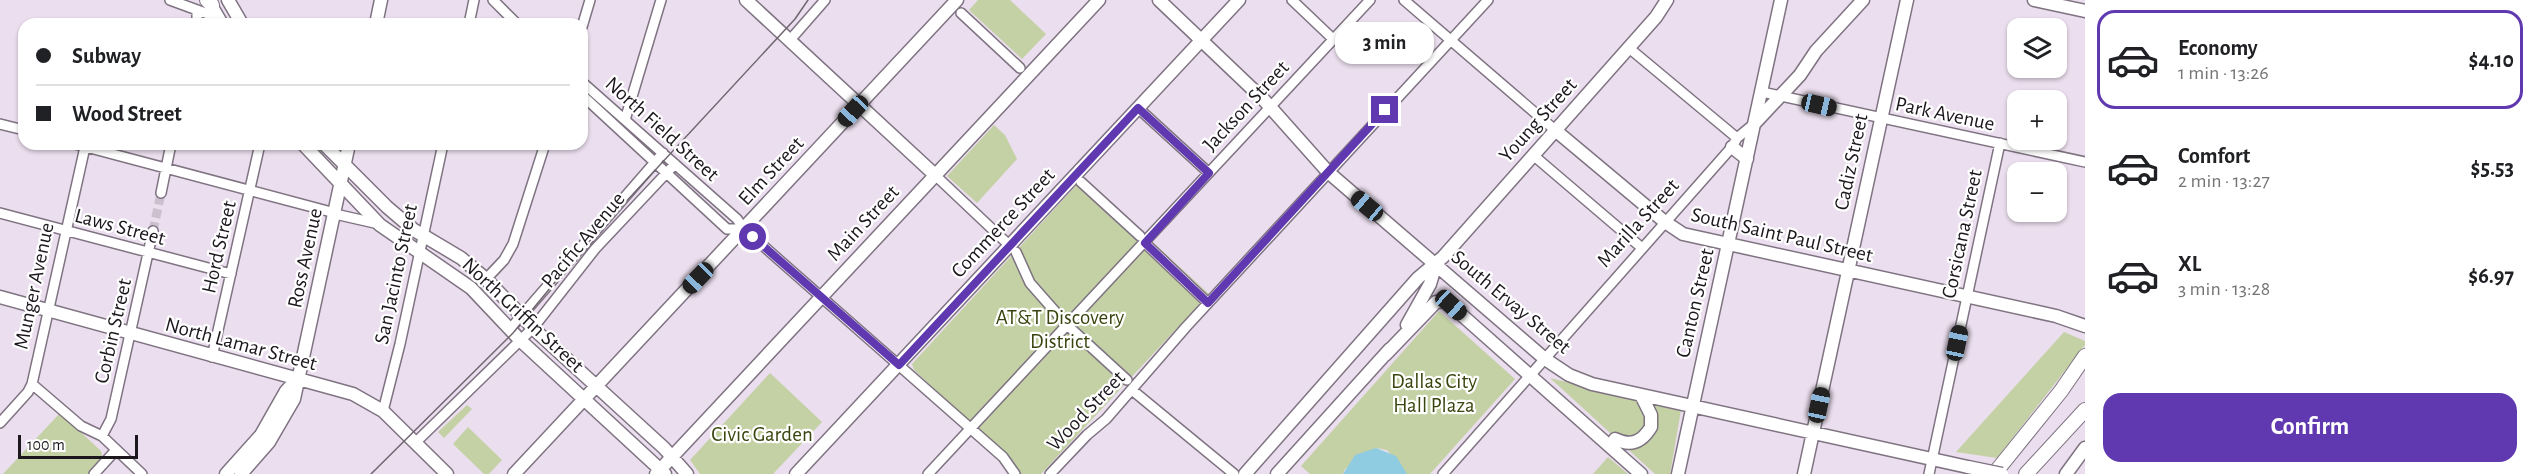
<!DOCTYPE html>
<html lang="en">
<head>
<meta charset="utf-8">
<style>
  :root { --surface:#fff; --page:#f2f2f2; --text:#202124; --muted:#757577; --line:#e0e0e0; --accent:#6039b1 }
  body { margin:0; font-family:"Alegreya Sans",sans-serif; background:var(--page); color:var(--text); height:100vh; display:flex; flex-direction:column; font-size:22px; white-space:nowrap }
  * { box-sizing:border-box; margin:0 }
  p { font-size:20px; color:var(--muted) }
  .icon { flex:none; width:33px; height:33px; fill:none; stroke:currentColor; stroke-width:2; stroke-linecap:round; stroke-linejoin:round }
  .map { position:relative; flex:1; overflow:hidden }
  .drawer { display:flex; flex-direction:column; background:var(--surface); width:450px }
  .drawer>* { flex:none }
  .hud { position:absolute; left:18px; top:18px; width:570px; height:132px; border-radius:18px; box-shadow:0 2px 4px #0004; display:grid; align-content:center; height:132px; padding:0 18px; background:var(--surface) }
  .tools { position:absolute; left:2007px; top:18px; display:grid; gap:12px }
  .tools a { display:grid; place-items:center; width:60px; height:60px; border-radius:12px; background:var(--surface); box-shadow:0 2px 4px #0004; font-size:30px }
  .scale { position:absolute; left:18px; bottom:15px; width:120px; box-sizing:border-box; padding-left:6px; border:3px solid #1c171d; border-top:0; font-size:16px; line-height:21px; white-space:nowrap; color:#1c171d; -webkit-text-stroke:4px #fff; paint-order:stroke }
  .end { position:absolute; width:27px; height:27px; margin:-14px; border:8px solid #6039b1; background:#fff; box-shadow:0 0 0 3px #fff }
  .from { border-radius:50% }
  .bubble { position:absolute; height:42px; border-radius:18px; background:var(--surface); box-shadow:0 2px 4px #0004; font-size:20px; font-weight:700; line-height:42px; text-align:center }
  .car { position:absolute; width:18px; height:36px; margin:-18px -9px; border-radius:8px; box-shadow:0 0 4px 2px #0007; background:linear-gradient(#222 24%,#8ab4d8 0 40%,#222 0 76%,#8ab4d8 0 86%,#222 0) }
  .hud b { display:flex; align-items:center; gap:21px; height:57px; font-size:22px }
  .hud b+b { border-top:2px solid var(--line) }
  .hud i { width:15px; height:15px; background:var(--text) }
  ul { padding:10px 0 0; list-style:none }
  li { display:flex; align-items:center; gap:18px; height:99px; margin:0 12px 9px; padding:0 6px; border:3px solid transparent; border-radius:18px }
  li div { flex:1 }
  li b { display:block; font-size:22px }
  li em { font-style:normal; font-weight:700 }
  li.on { border-color:var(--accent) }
  li>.icon { width:54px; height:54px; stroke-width:1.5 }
  .button { display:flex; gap:12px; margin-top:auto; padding:12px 18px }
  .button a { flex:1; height:69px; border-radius:18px; background:var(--accent); color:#fff; font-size:24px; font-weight:700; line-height:69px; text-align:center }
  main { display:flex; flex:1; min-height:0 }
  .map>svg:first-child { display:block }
</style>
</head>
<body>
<main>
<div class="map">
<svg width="2085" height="474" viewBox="0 0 2085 474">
  <rect width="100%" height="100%" fill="#ebdeee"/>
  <path fill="#c3d1a4" d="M978 0H1010L1046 34 1022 59 969 10Z
    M994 125 1005 135 1017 159 977 203 947 176Z
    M1083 178 1209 294 1041 474H1020L1005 454 914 370 912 364Z
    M1439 311 1515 379 1430 474H1407L1387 450 1376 448 1345 469 1343 474H1310L1301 466Z
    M2064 332 2085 341V345L1997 458 1956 452Z
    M770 373 822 422 773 474H700L690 460Z
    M1550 378 1681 410 1670 474H1655Z
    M467 405 472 409 444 438 438 432Z
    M60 413 101 451 103 458 88 474H3Z
    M468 427 502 460 489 474H484L453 444Z
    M1608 457 1628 474H1593Z"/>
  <path fill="#8fcbe1" d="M1376 448 1396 456 1407 474H1343L1355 455Z"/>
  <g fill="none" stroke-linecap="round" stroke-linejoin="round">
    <path stroke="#ccc0cf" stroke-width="9" stroke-dasharray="9 4.5" stroke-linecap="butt" d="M153 231 161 193"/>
    <defs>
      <path id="minor" d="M170 0 219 18
        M493 0 517 24
        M1292 0 1333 39
        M1404 0 1555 130
        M961 13 1020 68
        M197 24V11
        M469 24 474 0
        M582 27 590 0
        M790 40 825 0
        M1629 48 1737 138
        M582 82 737 219 744 229 1003 457 1015 474
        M1762 92 2085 162
        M582 95 727 229H744
        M1138 108 1209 173
        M625 120 661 0
        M0 124 24 130
        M75 144 335 213
        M1533 155 1642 248
        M935 175 1009 245
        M1081 182 1140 236
        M161 193 171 144
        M0 213 231 274
        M335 214 379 224
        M1145 243 1208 303
        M1016 252 1030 283 1067 325 1127 380
        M486 279 504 260 513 244 545 144
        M510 329 663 153
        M212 357 260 144
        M32 384 81 426 102 436 142 474
        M1132 390 1234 474
        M383 411 400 344 443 144
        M0 423 28 392 32 384 85 147
        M102 436 111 419 153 231
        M416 442 533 328 595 249 675 164
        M94 474 116 450
        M928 474 1370 0
        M1050 474 1087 435 1106 419 1186 327 1488 0
        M1443 474 1732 147 1737 138 1754 124
        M1929 474 2000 143"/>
      <path id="major" d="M208 0 222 24
        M228 0 242 24
        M746 0 935 175
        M1159 0 1263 99 1328 172 1545 359 1569 375 1592 384 1968 467
        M2034 0 2085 11
        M376 24 381 0
        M1755 123 1800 75 1816 51 1863 0
        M1555 130 1665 222 1683 234 2056 316 2085 326
        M303 144 380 225 471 288 521 341 665 474
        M324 144 387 207 414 230 461 258 486 279 536 331 664 448 687 474
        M1732 147 1747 159
        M0 297 353 394 383 411 447 474
        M1407 325 1430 284 1436 264
        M1385 355 1436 302 1446 301 1641 474
        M1615 439C1631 447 1642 442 1651 427V415L1641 395
        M226 474 261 435 286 391 297 379
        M241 474 269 442 294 399 349 144
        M514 474 957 0
        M656 474 1099 0
        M796 474 1239 0
        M1245 474 1418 278 1443 257 1656 17 1667 0
        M1277 474 1390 349
        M1678 474 1781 0
        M1804 474 1907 0
        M2066 474 2085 448"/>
      <path id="highway" d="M207 0 212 5
        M1994 474 2061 391 2085 356
        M2026 474 2085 410"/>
    </defs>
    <use href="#minor" stroke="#7f7382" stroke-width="12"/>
    <use href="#major" stroke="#7f7382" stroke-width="15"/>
    <use href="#highway" stroke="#7f7382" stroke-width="16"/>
    <use href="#minor" stroke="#fff" stroke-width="9"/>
    <use href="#major" stroke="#fff" stroke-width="12"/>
    <use href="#highway" stroke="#fff" stroke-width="14"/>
    <path stroke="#6f6670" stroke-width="1.5" d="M371 474 513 333 584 247 795 19 808 0"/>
    <defs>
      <path id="major-bridge" d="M1968 467 2002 474"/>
    </defs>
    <use href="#major-bridge" stroke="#7f7382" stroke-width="15" stroke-linecap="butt"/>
    <use href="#major-bridge" stroke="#fff" stroke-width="12"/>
  </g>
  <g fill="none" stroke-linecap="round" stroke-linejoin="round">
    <path stroke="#6039b1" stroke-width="8" d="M753 237 899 365 1138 108 1209 173 1145 243 1208 303 1385 110"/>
  </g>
  <g text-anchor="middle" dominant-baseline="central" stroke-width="4.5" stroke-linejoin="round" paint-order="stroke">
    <g font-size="21" fill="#1c171d" stroke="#fff">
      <text transform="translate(1246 106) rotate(-47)">Jackson Street</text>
      <text transform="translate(1945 114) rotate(12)">Park Avenue</text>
      <text transform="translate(1538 120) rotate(-48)">Young Street</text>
      <text transform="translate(662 129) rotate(42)">North Field Street</text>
      <text transform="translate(1851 162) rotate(-78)">Cadiz Street</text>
      <text transform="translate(771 171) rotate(-47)">Elm Street</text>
      <text transform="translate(863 223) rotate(-47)">Main Street</text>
      <text transform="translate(1003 223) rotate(-47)">Commerce Street</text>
      <text transform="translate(1638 223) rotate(-48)">Marilla Street</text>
      <text transform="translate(120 227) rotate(15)">Laws Street</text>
      <text transform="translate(1962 234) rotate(-78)">Corsicana Street</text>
      <text transform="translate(1782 235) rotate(13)">South Saint Paul Street</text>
      <text transform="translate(583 240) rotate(-50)">Pacific Avenue</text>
      <text transform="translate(219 247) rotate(-77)">Hord Street</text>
      <text transform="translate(305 258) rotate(-78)">Ross Avenue</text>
      <text transform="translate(396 274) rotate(-78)">San Jacinto Street</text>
      <text transform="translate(34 286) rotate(-78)">Munger Avenue</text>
      <text transform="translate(1511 302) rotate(40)">South Ervay Street</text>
      <text transform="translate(1695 303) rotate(-77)">Canton Street</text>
      <text transform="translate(523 315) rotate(43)">North Griffin Street</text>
      <text transform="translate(113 331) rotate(-77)">Corbin Street</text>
      <text transform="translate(241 344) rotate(15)">North Lamar Street</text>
      <text transform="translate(1086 411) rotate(-46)">Wood Street</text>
    </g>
    <g font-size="21" fill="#39450e" stroke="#fff">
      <text x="1060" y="317">AT&amp;T Discovery<tspan x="1060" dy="24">District</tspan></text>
      <text x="1434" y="381">Dallas City<tspan x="1434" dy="24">Hall Plaza</tspan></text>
      <text x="762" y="434">Civic Garden</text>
    </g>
  </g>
</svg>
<div class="tools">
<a><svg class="icon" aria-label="layers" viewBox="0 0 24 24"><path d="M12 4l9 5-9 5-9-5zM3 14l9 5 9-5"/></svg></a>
<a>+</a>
<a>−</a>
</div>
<div class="scale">100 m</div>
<i class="end from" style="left:753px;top:237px"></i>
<i class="end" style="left:1385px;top:110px"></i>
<div class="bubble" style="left:1335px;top:22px;width:99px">3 min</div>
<i class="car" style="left:1819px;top:105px;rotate:103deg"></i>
<i class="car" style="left:853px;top:111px;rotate:223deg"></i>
<i class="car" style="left:1367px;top:206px;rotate:310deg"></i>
<i class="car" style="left:698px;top:278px;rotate:224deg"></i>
<i class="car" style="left:1451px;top:305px;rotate:132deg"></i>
<i class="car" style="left:1957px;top:343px;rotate:12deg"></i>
<i class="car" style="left:1819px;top:405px;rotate:12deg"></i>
<div class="hud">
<b><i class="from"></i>Subway</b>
<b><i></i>Wood Street</b>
</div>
</div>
<section class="drawer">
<ul>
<li class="on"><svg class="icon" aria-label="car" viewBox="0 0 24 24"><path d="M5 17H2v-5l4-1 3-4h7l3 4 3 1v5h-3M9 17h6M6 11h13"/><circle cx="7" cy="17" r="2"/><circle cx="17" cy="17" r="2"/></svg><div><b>Economy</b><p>1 min · 13:26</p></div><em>$4.10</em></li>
<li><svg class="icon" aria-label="car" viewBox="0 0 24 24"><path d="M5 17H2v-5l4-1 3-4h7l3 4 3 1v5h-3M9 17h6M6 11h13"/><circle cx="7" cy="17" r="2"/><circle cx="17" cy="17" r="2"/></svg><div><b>Comfort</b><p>2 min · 13:27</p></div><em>$5.53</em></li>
<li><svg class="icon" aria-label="car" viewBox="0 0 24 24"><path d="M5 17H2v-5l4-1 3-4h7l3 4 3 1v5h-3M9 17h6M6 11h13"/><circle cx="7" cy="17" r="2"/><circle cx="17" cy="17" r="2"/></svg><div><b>XL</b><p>3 min · 13:28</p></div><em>$6.97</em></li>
</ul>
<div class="button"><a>Confirm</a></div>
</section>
</main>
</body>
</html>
